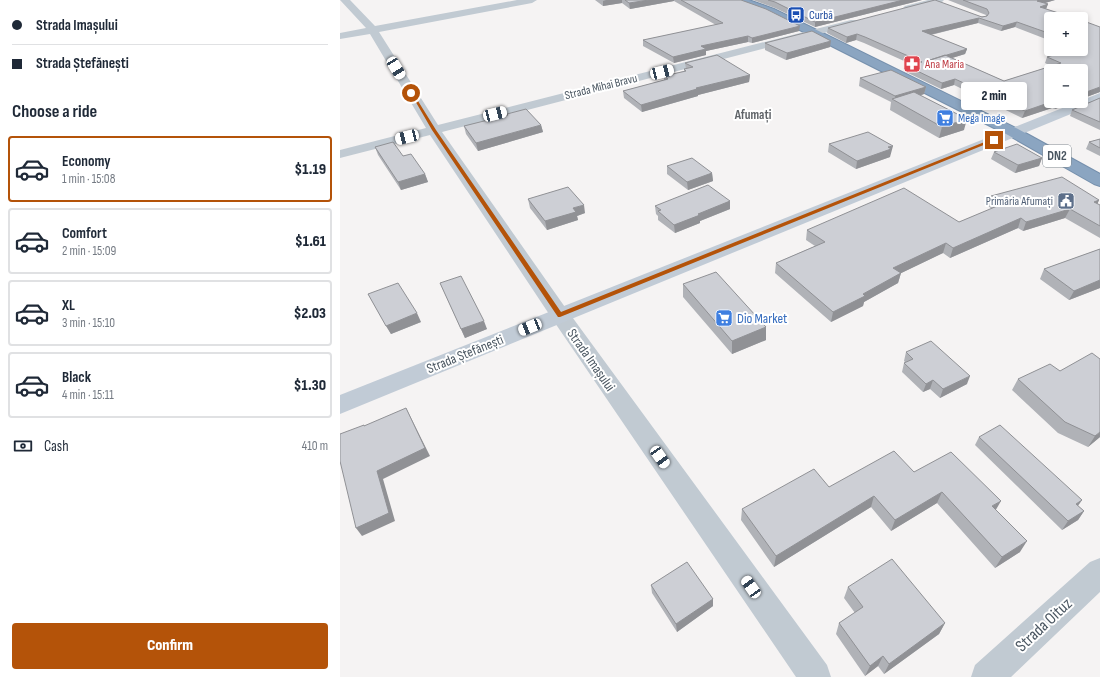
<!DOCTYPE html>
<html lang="en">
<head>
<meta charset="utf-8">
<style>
  :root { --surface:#fff; --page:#f6f6f7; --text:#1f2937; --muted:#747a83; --line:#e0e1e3; --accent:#b45309 }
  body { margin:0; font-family:"Sofia Sans Condensed",sans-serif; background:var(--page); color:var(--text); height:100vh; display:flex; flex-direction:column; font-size:15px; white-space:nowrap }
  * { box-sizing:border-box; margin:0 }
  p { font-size:13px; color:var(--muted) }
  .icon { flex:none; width:22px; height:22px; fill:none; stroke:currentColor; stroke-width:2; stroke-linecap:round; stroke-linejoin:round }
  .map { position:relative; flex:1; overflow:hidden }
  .panel { display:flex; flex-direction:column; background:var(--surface); width:340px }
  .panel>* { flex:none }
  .guide { display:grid; align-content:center; height:88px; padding:0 12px; background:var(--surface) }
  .controls { position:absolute; left:704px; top:12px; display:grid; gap:8px }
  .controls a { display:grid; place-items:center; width:44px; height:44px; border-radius:4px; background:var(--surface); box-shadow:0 2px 6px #0003; font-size:20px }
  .end { position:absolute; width:18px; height:18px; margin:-9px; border:5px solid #b45309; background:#fff; box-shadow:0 0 0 2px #fff }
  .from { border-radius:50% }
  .bubble { position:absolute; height:28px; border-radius:4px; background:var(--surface); box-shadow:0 2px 6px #0003; font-size:13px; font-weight:800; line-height:28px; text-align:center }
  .car { position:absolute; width:12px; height:24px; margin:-12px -6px; border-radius:5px; box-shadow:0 0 3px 1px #0007; background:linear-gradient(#fff 24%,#345 0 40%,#fff 0 76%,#345 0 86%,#fff 0) }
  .guide b { display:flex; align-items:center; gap:14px; height:38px; font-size:15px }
  .guide b+b { border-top:1px solid var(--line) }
  .guide i { width:10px; height:10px; background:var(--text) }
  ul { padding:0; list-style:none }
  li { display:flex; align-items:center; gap:12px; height:66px; margin:0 8px 6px; padding:0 4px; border:2px solid var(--line); border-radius:4px }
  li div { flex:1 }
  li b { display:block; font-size:15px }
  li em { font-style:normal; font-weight:800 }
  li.current { border-color:var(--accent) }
  li>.icon { width:36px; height:36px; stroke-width:1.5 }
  h2 { padding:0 12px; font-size:18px; line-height:48px }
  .pay { display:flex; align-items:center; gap:10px; height:44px; padding:0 12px; font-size:15px }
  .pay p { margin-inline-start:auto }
  .action { display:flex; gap:8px; margin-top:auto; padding:8px 12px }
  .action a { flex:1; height:46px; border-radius:4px; background:var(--accent); color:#fff; font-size:16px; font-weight:800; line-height:46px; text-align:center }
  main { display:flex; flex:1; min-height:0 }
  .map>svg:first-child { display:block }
</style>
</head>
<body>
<main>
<section class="panel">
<div class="guide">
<b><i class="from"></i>Strada Imașului</b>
<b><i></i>Strada Ștefănești</b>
</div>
<h2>Choose a ride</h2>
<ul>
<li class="current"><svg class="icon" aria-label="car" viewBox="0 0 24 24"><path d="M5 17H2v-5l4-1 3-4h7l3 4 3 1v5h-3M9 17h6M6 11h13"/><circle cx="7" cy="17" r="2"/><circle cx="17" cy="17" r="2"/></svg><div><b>Economy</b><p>1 min · 15:08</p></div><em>$1.19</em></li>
<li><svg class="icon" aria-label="car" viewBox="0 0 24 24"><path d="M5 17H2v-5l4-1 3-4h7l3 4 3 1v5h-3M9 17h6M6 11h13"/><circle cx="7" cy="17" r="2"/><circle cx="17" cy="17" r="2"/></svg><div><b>Comfort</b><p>2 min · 15:09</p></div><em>$1.61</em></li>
<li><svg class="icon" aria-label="car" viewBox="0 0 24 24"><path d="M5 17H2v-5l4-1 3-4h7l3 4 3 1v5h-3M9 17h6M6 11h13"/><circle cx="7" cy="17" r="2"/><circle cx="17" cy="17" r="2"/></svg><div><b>XL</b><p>3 min · 15:10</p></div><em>$2.03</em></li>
<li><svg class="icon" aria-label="car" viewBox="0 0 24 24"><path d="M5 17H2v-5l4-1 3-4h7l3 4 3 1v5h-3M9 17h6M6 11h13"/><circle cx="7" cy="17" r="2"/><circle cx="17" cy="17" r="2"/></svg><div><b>Black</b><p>4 min · 15:11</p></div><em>$1.30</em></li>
</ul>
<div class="pay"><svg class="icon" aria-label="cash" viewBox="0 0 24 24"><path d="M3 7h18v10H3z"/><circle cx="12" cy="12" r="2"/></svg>Cash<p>410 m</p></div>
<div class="action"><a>Confirm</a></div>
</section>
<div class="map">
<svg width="760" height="677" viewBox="0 0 760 677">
  <rect width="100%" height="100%" fill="#f5f3f3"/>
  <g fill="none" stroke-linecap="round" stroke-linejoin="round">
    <defs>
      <path id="highway" d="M395 0H409L434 9 678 129 760 174V186L754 184 668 135 426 13 397 2Z"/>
    </defs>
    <use href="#highway" stroke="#7690ad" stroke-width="2"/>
    <path fill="#c1cad2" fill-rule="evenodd" d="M0 0H10L35 26 177 0H197L192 3 39 32 98 125 511 20H519L520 22 519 24 102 132 227 310 487 665 491 677H456L213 320 90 135 0 158V150L86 128 30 34 0 39V33L26 28Z
      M588 0H604L602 2 568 11 563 8 565 6Z
      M760 558V592L671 677H631L635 665 750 562Z"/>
    <path fill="#c1cbd6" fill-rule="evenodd" d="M760 93V102L0 414V395Z"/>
    <use href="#highway" fill="#8ba5c1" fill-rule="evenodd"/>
  </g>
  <path fill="#b0b2b7" d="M255 0H401L459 31 412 43 408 42 366 51V55L334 63 303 46V40L376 25 334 1 290 9 282 3 263 6Z
    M413 0H582L475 27 435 8Z
    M608 0H715L705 3 708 4 706 9 711 19V41L675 27 661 31 638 23 591 35 627 49 625 54 612 58 664 81 711 66 705 63 707 57 741 49V20L760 92 741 99V71L711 101H737L715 109 712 108 682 118 614 85 601 89 566 72 567 66 573 65 524 43 516 40 506 43 487 33 488 28 646 16V15Z
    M425 43 490 47 446 60 425 50Z
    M345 63 410 75 409 82 358 95V96L302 112 284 98 283 91 324 80V76L344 71V69H346Z
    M520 78 586 87 584 94 580 96 624 130 599 138 550 110 551 102 519 86Z
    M760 98V130L730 116 732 110Z
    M167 114 201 125 203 132 138 151 126 134 124 126 167 116Z
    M760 139V156L746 149 749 142Z
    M489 144 551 153 550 154V157L516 169 488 152Z
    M35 147 85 174 88 182 61 190 38 155Z
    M654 152 702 158 699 166 675 173 651 159Z
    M327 166 372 173 373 181 348 190 327 174Z
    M651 196 759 200 757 204 760 205V238L725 218 683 231 678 228 610 258 603 253 561 273 558 283 524 302 523 306 491 322 435 273 436 263 475 246 466 240 467 230 619 222 652 209 648 206Z
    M188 199 245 213 237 216 238 220 207 230 190 208Z
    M390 201V209L360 221V223L335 233 318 220V216L316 214 315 206Z
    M760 249V288L729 300 700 279 704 269Z
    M100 283 147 329 125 338Z
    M343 284 426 327V340L392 354 343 297Z
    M28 294 81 322 51 334Z
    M566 352 627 384 600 398 590 389 583 392 562 372 564 363 565 362 564 361Z
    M678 379 760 437 748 447 718 433 672 390Z
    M639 437 742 500 738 506 744 511 738 520 722 530 635 445Z
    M574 472 656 510 680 552 655 568 597 503 551 531 531 507 434 567 401 520 402 509 489 487Z
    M311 585 373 599V606L337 632 312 593Z
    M508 587 605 623 599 634 544 674 538 666 525 676 496 634 499 623 515 613 504 598Z"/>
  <path fill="#909195" d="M266 0H282V3L263 6V1Z
    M309 0H334V1L290 9 289 3Z
    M563 0H582L475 27V22Z
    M700 0H715L695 6 697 1Z
    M708 4 706 9 700 7Z
    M639 18 638 23 581 37 582 31Z
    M677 22 675 27 661 31 663 26Z
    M460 26 459 31 412 43V38Z
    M517 34 516 40 506 43 507 37Z
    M408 36V42L366 51V55L334 63 333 57 361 46Z
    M491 41 490 47 446 60 447 53Z
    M627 49 625 54 589 65 590 60Z
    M410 75 409 82 358 95V96L302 112 301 105 356 88Z
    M615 79 614 85 601 89 602 83Z
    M586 87 584 94 558 102 555 101V96Z
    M760 87V92L741 99V94Z
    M714 101 712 108 682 118 685 111Z
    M722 101H737L715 109 717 103Z
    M627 119 624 130 599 138 602 127Z
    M201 125 203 132 138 151 136 143Z
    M553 146 550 157 516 169 517 161 548 147Z
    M702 158 699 166 675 173 678 165Z
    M372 173 373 181 348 190 347 182Z
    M85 174 88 182 61 190 58 182Z
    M759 200 755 210 754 202Z
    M390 201V209L360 221V223L335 233 334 225 358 214Z
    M244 205 245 213 237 216 238 220 207 230 205 221 233 208Z
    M730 209 725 218 683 231 686 222Z
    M681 218 678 228 610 258 613 248Z
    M606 243 603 253 551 278 553 268Z
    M561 273 558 283 524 302 523 306 491 322 493 312 523 294Z
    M760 280V288L729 300 734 291Z
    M77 313 81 322 51 334 46 326Z
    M144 321 147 329 125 338 121 329Z
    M426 327V340L392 354V341Z
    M630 376 627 384 600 398 603 389Z
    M593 380 590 389 583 392 586 384Z
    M66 408 90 456 43 479 55 521 22 536 16 528 37 471Z
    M760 432V437L748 447 755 436Z
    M602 492 597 503 551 531 555 520Z
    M534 496 531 507 434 567 436 556Z
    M742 500 736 508V504Z
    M661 501 654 513 652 506Z
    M744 511 738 520 722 530 728 521Z
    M687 541 680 552 655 568 662 557Z
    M373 599V606L337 632 336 624Z
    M605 623 599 634 544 674 549 664Z
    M543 656 538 666 525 676 530 666Z"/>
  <path fill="#cdcfd5" stroke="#909195" d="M285 0H309L289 3Z
    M341 0H401L426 9 460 26 412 38 408 36 361 46 366 49 333 57 303 40 383 23Z
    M428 0H563L475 22 435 2Z
    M595 0 642 17 647 16 649 13 647 9 623 0H700L697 1 708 4 700 7 737 19H711V34L677 22 663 26 639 18 582 31 627 49 590 60 605 55 664 81 721 63 707 57 733 49H741V47L743 46 741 45V20L760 27V87L741 94V71H711V101H722L717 103 714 101 685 111 615 79 602 83 567 66 582 62 525 37 517 34 507 37 488 28Z
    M472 31 491 41 447 53 425 43Z
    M377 55 410 75 356 88 357 89 301 105 283 91 328 79 324 76 346 71 344 69 353 67 345 63Z
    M551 70 586 87 555 96 520 78Z
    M574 92 627 119 602 127 552 99Z
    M760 98V122L732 110Z
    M186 109 201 125 136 143 124 126 168 115 167 114Z
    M528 132 553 146 548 147 551 149 517 161 489 144Z
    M760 139V148L749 142Z
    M53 142 63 156 71 154 85 174 58 182 35 147Z
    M677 144 702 158 678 165 654 152Z
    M352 158 372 173 347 182 327 166Z
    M722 177 759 200 754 202 760 205V226L730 209 686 222 681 218 613 248 606 243 553 268 561 273 523 294 525 296 493 312 436 263 485 242 467 230 564 188 619 222 662 204 651 196Z
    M368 185 390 201 358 214 360 215 334 225 318 211 321 210 315 206Z
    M228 187 244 205 233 208 236 212 205 221 188 199Z
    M760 249V280L734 291 704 269Z
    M376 272 426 327 392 341 343 284Z
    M121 276 144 321 121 329 100 283Z
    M58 283 77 313 46 326 28 294Z
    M591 341 630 376 603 389 593 380 586 384 564 363 573 359 566 352Z
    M752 353 760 359V432L755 436 725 422 678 379 710 364 720 371Z
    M66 408 85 448 37 471 49 513 16 528 0 461V434L24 425V426Z
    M660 425 742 500 736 504 744 511 728 521 639 437Z
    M554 451 574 472 611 452 661 501 652 506 687 541 662 557 602 492 555 520 534 496 436 556 402 509 474 469 489 487Z
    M552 559 605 623 549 664 543 656 530 666 499 623 523 607 508 587Z
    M347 562 373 599 336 624 311 585Z"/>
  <path fill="#b45309" d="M70 92 73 93 96 130 221 312 652 139 656 140 220 317H218L92 130Z"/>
  <defs>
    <symbol id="bus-square" viewBox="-11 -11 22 22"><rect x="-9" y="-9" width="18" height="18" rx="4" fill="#1a4fb4" stroke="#fff"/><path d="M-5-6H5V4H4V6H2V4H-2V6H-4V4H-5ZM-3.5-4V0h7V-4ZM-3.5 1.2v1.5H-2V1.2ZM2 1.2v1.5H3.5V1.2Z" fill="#fff"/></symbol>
    <symbol id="pharmacy-square" viewBox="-11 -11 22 22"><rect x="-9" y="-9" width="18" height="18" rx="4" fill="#e0444e" stroke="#fff"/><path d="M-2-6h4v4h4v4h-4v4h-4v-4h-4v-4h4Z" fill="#fff"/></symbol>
    <symbol id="supermarket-square" viewBox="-11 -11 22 22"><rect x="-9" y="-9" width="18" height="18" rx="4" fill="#3f7fe0" stroke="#fff"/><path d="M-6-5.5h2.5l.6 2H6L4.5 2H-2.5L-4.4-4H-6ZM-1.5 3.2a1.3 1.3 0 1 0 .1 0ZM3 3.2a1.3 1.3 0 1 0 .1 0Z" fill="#fff"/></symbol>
    <symbol id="civic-square" viewBox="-11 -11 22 22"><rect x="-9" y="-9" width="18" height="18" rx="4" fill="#5c6f8a" stroke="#fff"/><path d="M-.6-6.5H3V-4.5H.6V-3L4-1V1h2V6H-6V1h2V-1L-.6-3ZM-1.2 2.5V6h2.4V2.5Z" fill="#fff"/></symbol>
  </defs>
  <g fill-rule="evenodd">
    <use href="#bus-square" x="446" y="5" width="20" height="20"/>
    <use href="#pharmacy-square" x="562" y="54" width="20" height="20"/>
    <use href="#supermarket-square" x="595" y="108" width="20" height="20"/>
    <use href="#civic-square" x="716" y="191" width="20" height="20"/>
    <use href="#supermarket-square" x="374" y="308" width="20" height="20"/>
  </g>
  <g text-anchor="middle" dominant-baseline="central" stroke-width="4" stroke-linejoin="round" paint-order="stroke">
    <g font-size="12" fill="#164399" stroke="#fff" text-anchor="start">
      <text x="469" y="15">Curbă</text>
    </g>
    <g font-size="12" fill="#be3a42" stroke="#fff" text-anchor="start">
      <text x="585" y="64">Ana Maria</text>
    </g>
    <g font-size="12" fill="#4a5661" stroke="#fff">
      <text transform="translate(261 87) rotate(-14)">Strada Mihai Bravu</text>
    </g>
    <g font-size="12" fill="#366cbe" stroke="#fff" text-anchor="start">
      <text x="618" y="118">Mega Image</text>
    </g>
    <g font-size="12" fill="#4e5e75" stroke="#fff" text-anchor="end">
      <text x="713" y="201">Primăria Afumați</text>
    </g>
    <g font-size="13" font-weight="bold" fill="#5f6368" stroke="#fff">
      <text x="413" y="115">Afumați</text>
    </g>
    <rect fill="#fff" stroke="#808990" stroke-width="1" x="703" y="145" width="28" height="22" rx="3"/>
    <g font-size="13" font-weight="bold" fill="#4a5661">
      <text x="717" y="156">DN2</text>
    </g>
    <g font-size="14" fill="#366cbe" stroke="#fff" text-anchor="start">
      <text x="397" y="318">Dio Market</text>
    </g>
    <g font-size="14" fill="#4a5661" stroke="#fff">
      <text transform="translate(125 354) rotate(-22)">Strada Ștefănești</text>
      <text transform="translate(251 360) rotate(55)">Strada Imașului</text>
    </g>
    <g font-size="17" fill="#4a5661" stroke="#fff">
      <text transform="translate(704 625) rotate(-43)">Strada Oituz</text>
    </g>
  </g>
</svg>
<div class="controls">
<a>+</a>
<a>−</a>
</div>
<i class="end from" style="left:71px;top:93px"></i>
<i class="end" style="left:654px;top:140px"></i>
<div class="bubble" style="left:621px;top:82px;width:66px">2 min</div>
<i class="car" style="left:56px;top:68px;rotate:149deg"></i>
<i class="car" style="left:322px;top:72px;rotate:76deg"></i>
<i class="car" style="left:155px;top:114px;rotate:76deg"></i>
<i class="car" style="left:67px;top:137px;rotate:256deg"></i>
<i class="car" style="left:190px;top:327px;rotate:248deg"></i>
<i class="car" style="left:320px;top:457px;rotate:145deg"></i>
<i class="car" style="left:411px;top:587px;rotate:325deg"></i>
</div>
</main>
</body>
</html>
